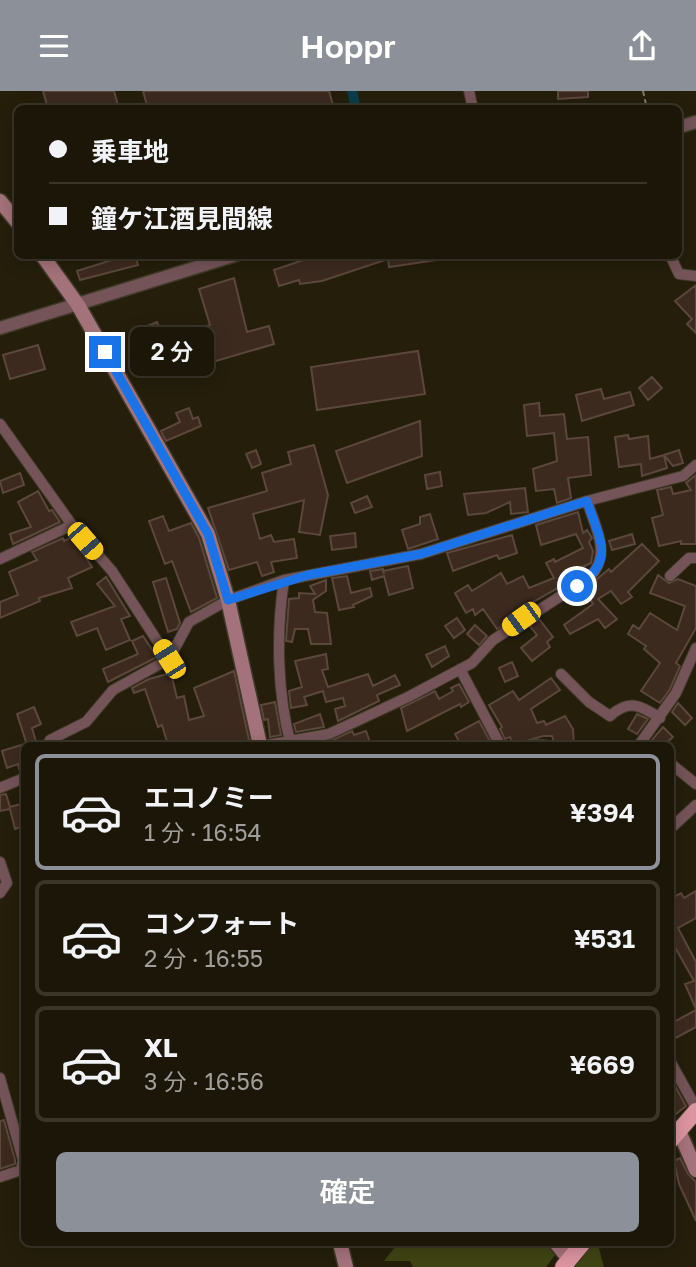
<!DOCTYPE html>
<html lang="ja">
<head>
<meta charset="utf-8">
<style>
  :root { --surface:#1b1608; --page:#241f12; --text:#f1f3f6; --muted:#a09f9c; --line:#393529; --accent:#8c9099 }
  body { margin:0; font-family:"Golos Text","Noto Sans JP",sans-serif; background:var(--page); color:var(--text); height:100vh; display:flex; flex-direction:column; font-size:26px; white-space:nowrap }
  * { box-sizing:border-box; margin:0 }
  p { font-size:23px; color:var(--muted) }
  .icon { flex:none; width:38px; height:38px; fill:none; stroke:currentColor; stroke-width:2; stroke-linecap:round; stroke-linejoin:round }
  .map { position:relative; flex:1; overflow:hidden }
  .details { position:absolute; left:21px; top:651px; width:653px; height:504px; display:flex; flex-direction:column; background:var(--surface); border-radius:10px; box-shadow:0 4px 18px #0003,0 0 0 2px var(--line) }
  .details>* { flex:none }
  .guide { position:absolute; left:14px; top:14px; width:668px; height:154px; border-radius:10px; box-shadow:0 4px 18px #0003,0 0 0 2px var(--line); display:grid; align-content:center; height:154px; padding:0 35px; background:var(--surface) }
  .end { position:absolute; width:32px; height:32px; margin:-16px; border:9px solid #1a73e8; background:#fff; box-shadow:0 0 0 4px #fff }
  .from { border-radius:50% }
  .bubble { position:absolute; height:49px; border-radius:10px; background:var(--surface); box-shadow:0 4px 18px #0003,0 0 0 2px var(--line); font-size:23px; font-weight:600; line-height:49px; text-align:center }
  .car { position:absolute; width:21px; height:42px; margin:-21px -10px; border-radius:9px; box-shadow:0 0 5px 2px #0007; background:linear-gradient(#f5c518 24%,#345 0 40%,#f5c518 0 76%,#345 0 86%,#f5c518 0) }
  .guide b { display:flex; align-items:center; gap:24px; height:66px; font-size:26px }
  .guide b+b { border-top:2px solid var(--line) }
  .guide i { width:18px; height:18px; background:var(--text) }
  ul { padding:12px 0 0; list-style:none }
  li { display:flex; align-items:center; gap:21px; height:116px; margin:0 14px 10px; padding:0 21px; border:4px solid var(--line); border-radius:10px }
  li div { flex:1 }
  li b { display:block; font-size:26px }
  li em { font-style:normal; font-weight:600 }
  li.active { border-color:var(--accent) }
  li>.icon { width:63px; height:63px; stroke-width:1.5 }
  .cta { display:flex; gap:14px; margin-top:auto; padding:14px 35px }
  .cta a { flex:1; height:80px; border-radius:10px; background:var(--accent); color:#fff; font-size:28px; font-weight:600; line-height:80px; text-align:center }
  header { display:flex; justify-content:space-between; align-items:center; height:91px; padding:0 35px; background:var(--accent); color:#fff; font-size:32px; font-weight:600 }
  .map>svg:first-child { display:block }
</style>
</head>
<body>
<header><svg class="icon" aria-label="menu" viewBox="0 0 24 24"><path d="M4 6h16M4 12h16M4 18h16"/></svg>Hoppr<svg class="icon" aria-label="share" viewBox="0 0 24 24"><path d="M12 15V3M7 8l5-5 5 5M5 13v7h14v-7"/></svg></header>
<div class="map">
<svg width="696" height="1176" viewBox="0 0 696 1176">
  <rect width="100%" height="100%" fill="#241e0b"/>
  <path fill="#404413" d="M398 1152H545L555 1164 546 1176H413L410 1170H384Z
    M598 1154 604 1176H569L580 1155Z"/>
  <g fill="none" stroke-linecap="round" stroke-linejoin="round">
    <path stroke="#093d4b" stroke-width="10" d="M352 0 356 18"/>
  </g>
  <path fill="#3c2a1f" stroke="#5c473c" stroke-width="2" d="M43 0H114L119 18H48Z
    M143 0H329L334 18H148Z
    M558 0H588V6L558 8Z
    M128 164H135L138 174 80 189 77 180Z
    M318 164H436L437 169 389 176 388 168 322 190 300 193 299 189 279 195 274 179Z
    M234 187 247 241 269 235 274 253 185 279 175 244 210 234 199 198Z
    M696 194V242L687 233 692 228 675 210Z
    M157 231 164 247 138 257 132 241Z
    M38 254 45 278 10 288 3 264Z
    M418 260 425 303 317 319 311 276Z
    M652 286 662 297 648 309 639 297Z
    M601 298 604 308 630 301 634 314 582 330 576 304Z
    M539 312 540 325 564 323 567 348 588 346 591 384 568 387 571 407 557 412 554 398 536 400 533 378 557 370 554 342 527 345 524 314Z
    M189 317 193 328 198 326 201 335 166 350 161 340 180 331 176 322Z
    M420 330 422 365 347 392 336 360Z
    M628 344 629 348 648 345 650 368 664 364 667 377 642 385 641 373 619 376 615 346Z
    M314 354 328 404 320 444 299 441 304 409 253 423 260 448 271 444 274 451 294 448 297 467 271 471 274 481 262 485 257 471 229 479 208 417 267 400 262 382 291 373 288 361Z
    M256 359 261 373 252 377 246 363Z
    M679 359 683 372 673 375 664 364Z
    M440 381 442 395 427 398 425 384Z
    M20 382 24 394 3 402 0 390Z
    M696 384V453H681V450L659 455 652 427 663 424 657 399 671 396 673 403 691 399 686 392Z
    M525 397 528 421 511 423 510 411 486 422 468 424 464 403Z
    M38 400 49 420 52 419 60 431 13 453 10 443 31 436 18 411Z
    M367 405 372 416 355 422 351 412Z
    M578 421 583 442 587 439 592 447 589 451 593 460 591 472 576 479 579 485 528 514 530 516 497 538 483 518 475 524 473 518 466 522 455 502 468 494 472 500 501 482 507 493 523 485 529 497 554 487 546 472 554 468 555 471 583 457 576 443 541 454 536 434Z
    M430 423 438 448 408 458 402 439 420 433V426Z
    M163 425 169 440 191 432 199 447 217 507 191 521 172 470 165 473 149 430Z
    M355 442 356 456 332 459 330 445Z
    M632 443 635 453 612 459 609 450Z
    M512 444 517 462 499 468 497 464 453 480 447 462Z
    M72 446 92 476 68 487 72 497 39 507 40 510 0 527V511L18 504 9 481 37 469 32 461 63 447 64 450Z
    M642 453 659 470 628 501 632 506 621 513 611 500 598 508 617 528 605 537 598 528 570 543 564 534 593 513 584 499 609 478 611 481Z
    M408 475 413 497 389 504 384 485 372 489 370 480 383 478 384 483 383 480Z
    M658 484 669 492 678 488 696 495V537L676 572 680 575 670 598 660 612 641 600 660 572 644 558 646 555 628 543 633 534 639 538 650 522 677 539 685 515 650 502Z
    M347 485 351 502 370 497 372 505 353 514 354 516 339 519 332 487Z
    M106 486 130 525 121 528 130 549 106 559 97 537 77 545 71 531 115 515 97 493Z
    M166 487 180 532 177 538 168 541 153 491Z
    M326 489V500L313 509 315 521 327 522 331 553H311L308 538H295L292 551 286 550 289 508 299 507V502L315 503 310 495Z
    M457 527 465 539 454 547 445 535Z
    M539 528 553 546 547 551 550 556 532 570 521 557 537 544 529 534Z
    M475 534 487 545 479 554 467 543Z
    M143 545 157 566 108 591 103 578 138 563 132 550Z
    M445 555 449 565 432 576 426 564Z
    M326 563 328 578 322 579 328 596 368 583 373 595 395 584 400 594 377 604 379 610 338 630 335 618 345 615 343 607 326 611 323 600 304 606 307 614 291 617 289 600 302 596 295 570Z
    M512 571 518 585 505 591 499 577Z
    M234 580 249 649 237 654H168L162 634 158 636 145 598 134 602 132 597 149 588 171 582 177 607 184 605 189 629 204 625 194 597Z
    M551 587 560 599 531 618 537 632 544 630 546 634 565 625 573 638 574 654H555L552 645H543L513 654 510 646 505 648 500 638 502 636 489 614 513 600 519 609Z
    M459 593 469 611 461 616 460 613 407 640 401 617 435 600 439 608 453 600 451 597Z
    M275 611 281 644 270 646 268 628 264 629 261 614Z
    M678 612 692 627 685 634 672 621Z
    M34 616 41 633 32 637 37 654H27L17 623Z
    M320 623 324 636 296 641 294 633Z
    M637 623 648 628 637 643 628 638Z
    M479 630 492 654H474L471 650 461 654 455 643Z
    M663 636 673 646 664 654H656L651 650Z
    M352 640 354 644 366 640 371 654H322Z
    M24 653V680L20 681 18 673 7 677 2 660Z
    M6 703 10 716 24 712V735L15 738 10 718 0 720V704Z
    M696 800V827L678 837 696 871V918L685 893 694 890 676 858 670 862V808L681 802 684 807Z
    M696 919V936L670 950V933Z
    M670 986 686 1015 670 1028Z
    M4 1029 15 1069V1073L0 1078V1030Z
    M680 1067 688 1083 696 1091V1130L679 1093 674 1070Z"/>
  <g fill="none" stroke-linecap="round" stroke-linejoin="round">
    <defs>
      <path id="minor" d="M469 0 473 18
        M670 164 679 183 696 185
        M0 333 72 434 112 480 169 568
        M0 468 72 434
        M670 485 689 467H696
        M284 489C276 543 277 602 291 654
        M460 578 500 654
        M561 583 589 611 610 625C629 608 640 614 660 627
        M47 654 50 649 86 631 113 599 169 568 189 531 228 509 284 489 421 463 587 410 683 385 696 374
        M267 654 329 643 408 606 472 572 493 549 590 486C612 463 595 436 587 410
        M534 654H545
        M639 654 676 602 696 557
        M670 672 696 693
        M0 697 24 687
        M670 738 696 714
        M0 771 7 792 0 802
        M670 970 696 1017
        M0 987 23 1069 21 1079 0 1086"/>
      <path id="tertiary" d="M679 36 696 31
        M0 237 236 164"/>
      <path id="secondary" d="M0 110 18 132
        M42 164 78 214 208 443 228 509 260 654
        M679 1040 696 1079
        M340 1152 346 1176
        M556 1152 569 1168"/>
      <path id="trunk" d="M670 1050 696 1020
        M563 1176 583 1152"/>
    </defs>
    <use href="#minor" stroke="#403a28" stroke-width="12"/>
    <use href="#tertiary" stroke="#403a28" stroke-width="15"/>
    <use href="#secondary" stroke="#403a28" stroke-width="17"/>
    <use href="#trunk" stroke="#403a28" stroke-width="18"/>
    <path stroke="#807b6b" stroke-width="2" stroke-dasharray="5 3.5" stroke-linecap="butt" d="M643 0 647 18"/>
    <use href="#minor" stroke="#745459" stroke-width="10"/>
    <use href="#tertiary" stroke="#745459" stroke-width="12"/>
    <use href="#secondary" stroke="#a4727a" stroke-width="14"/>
    <use href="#trunk" stroke="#db94a0" stroke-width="16"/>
  </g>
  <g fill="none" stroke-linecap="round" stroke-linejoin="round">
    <path stroke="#1a73e8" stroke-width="9" d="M105 261 208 443 228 509 308 484 421 463 587 410C599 448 617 469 577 495"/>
  </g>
</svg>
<i class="end from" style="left:577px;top:495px"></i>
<i class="end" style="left:105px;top:261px"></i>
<div class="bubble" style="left:130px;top:236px;width:84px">2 分</div>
<i class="car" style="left:85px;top:450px;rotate:139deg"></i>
<i class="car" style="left:521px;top:528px;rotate:234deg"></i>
<i class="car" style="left:169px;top:568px;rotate:328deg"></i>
<div class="guide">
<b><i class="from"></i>乗車地</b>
<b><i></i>鐘ケ江酒見間線</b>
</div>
<section class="details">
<ul>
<li class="active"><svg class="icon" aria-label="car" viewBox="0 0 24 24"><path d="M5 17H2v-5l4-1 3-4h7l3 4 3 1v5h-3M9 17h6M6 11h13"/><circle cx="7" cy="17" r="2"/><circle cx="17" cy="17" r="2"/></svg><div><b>エコノミー</b><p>1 分 · 16:54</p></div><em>¥394</em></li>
<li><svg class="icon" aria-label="car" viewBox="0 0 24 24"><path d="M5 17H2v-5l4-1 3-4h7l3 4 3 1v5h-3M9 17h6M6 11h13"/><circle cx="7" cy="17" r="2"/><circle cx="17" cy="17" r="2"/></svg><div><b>コンフォート</b><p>2 分 · 16:55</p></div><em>¥531</em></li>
<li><svg class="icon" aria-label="car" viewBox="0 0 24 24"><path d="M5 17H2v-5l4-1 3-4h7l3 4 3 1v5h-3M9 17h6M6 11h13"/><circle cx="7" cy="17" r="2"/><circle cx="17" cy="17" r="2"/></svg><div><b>XL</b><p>3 分 · 16:56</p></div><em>¥669</em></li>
</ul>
<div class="cta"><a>確定</a></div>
</section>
</div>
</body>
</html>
